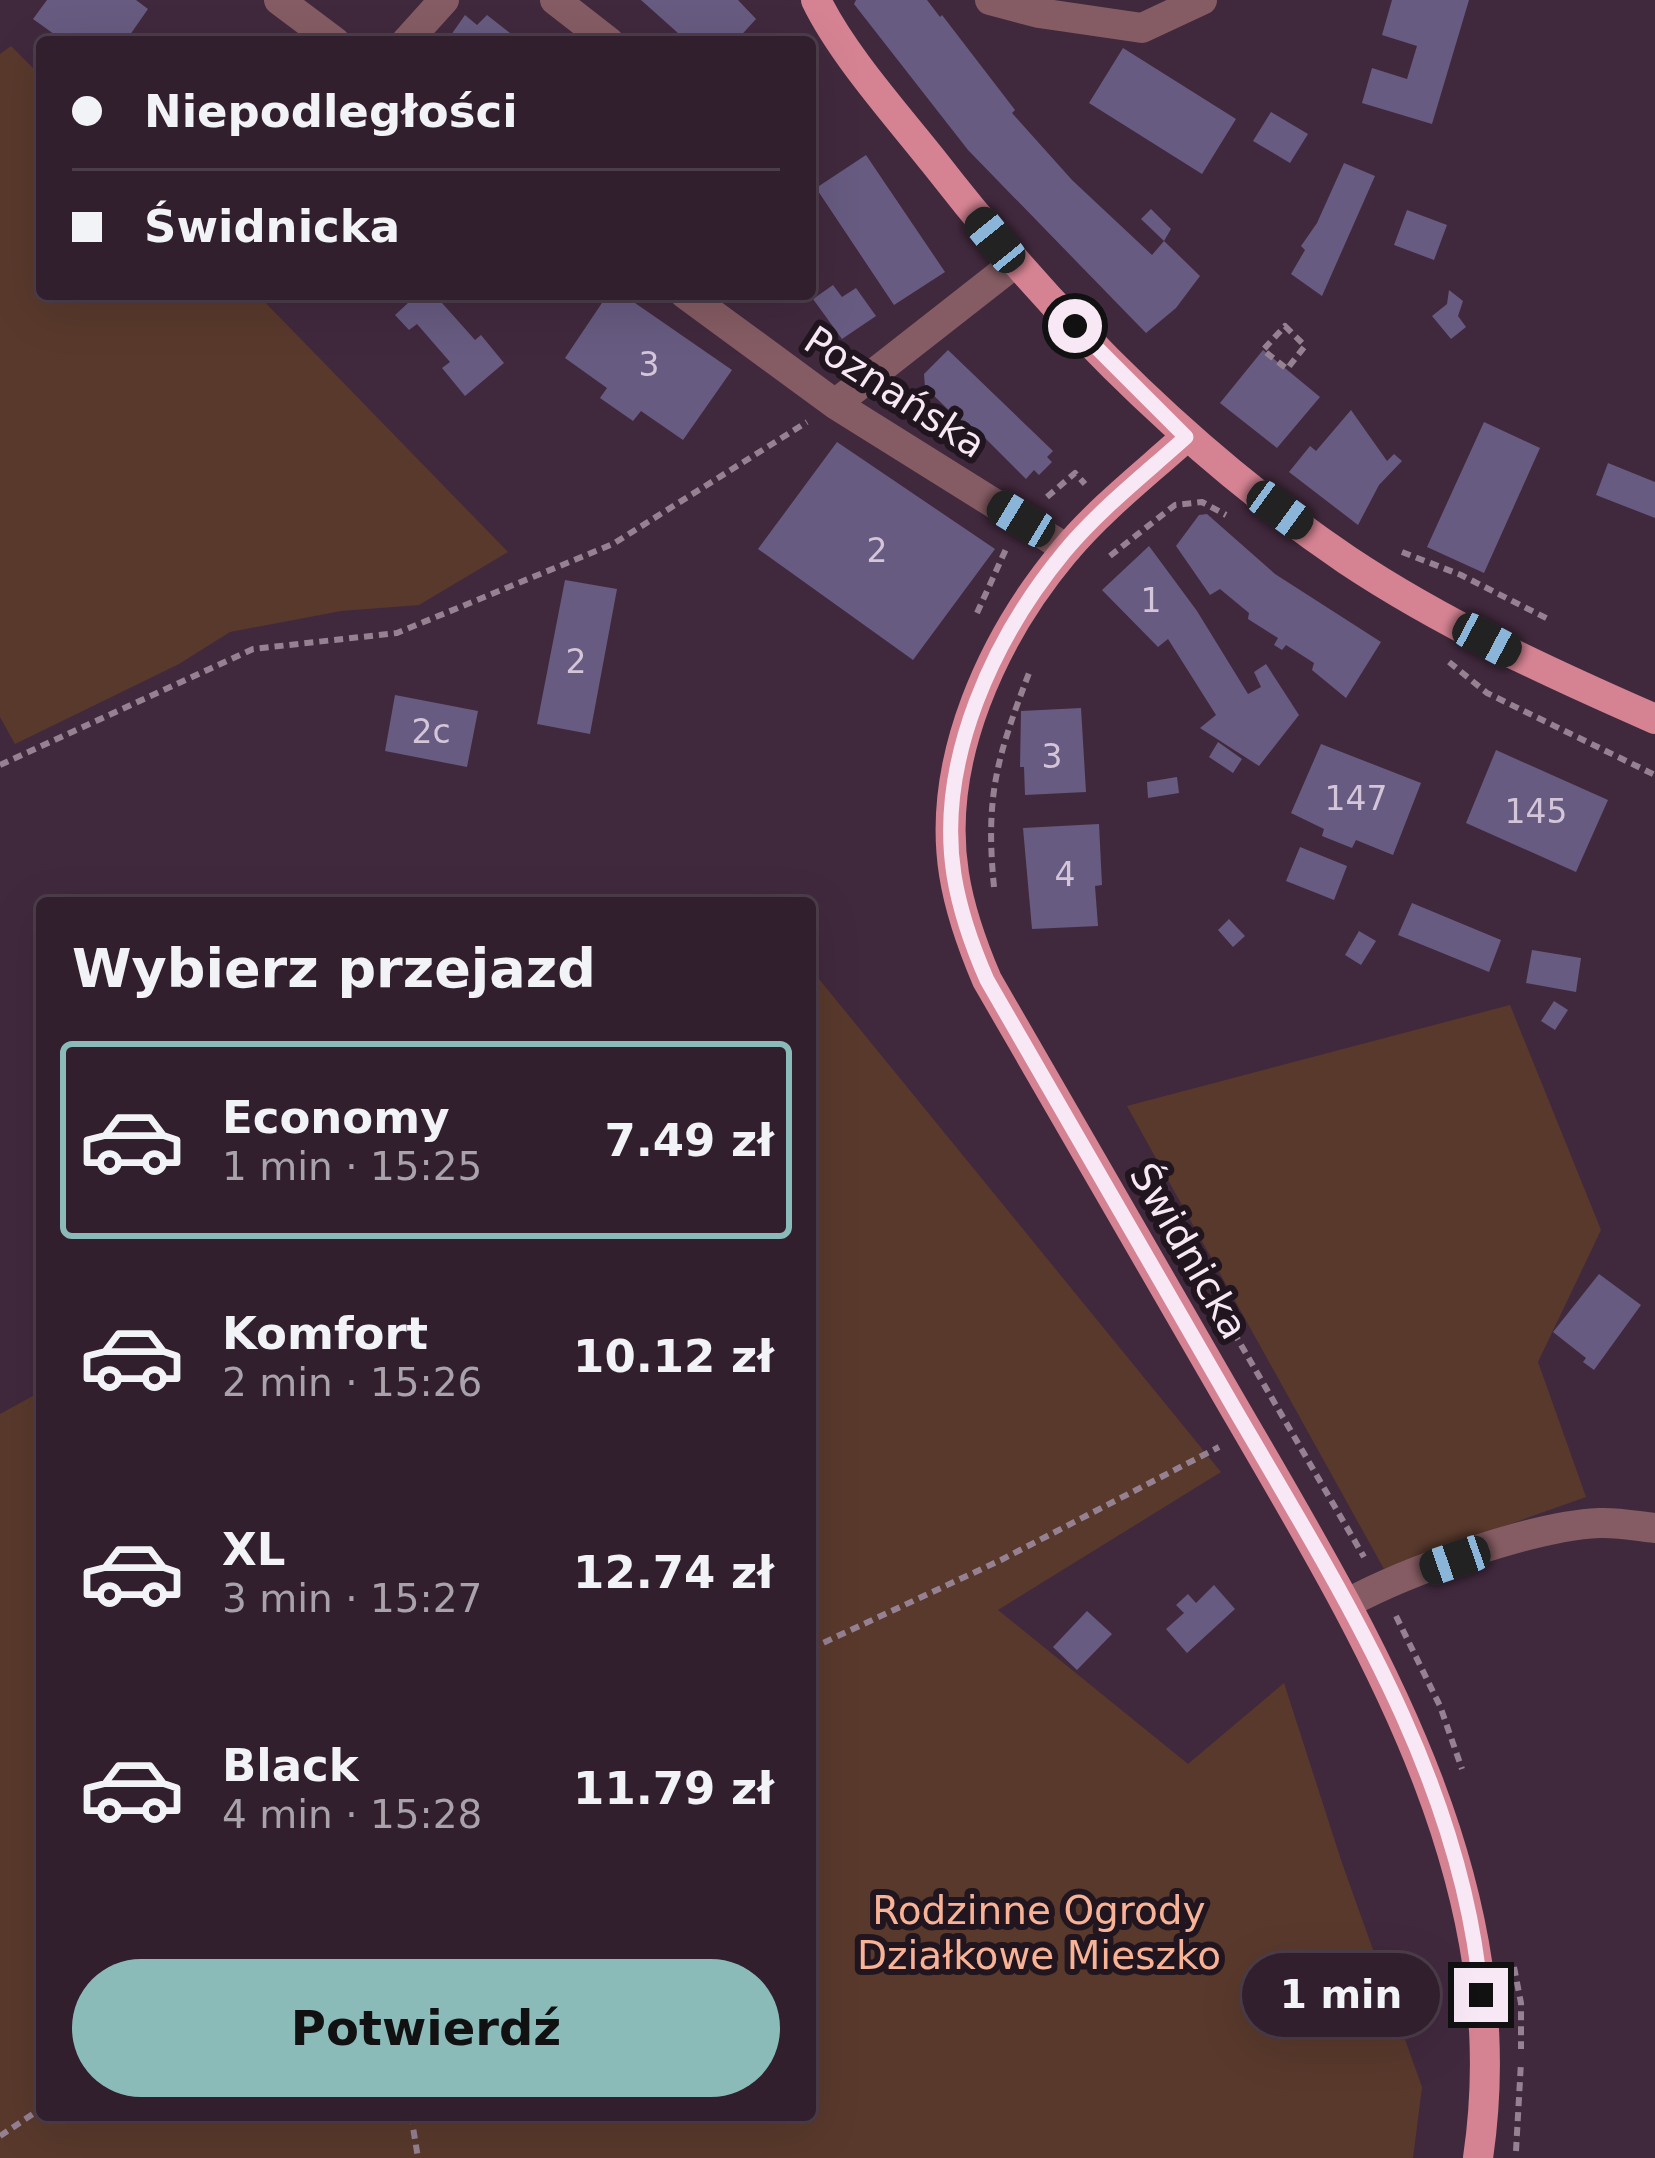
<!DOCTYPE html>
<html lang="pl">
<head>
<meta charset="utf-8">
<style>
  :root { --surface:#311f2e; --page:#3d2c3a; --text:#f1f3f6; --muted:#a8a2aa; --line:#4c3d4a; --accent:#8bbbb9 }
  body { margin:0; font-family:"DejaVu Sans",sans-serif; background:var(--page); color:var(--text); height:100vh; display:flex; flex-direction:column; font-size:45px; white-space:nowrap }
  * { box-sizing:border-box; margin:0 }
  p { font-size:39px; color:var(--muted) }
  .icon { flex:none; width:66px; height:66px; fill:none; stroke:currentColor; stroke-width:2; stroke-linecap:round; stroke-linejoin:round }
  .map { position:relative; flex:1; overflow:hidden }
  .sheet { position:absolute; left:36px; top:897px; width:780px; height:1224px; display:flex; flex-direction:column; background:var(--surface); border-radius:12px; box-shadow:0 12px 48px #0002,0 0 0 3px var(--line) }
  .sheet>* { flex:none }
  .hud { position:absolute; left:36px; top:36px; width:780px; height:264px; border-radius:12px; box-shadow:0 12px 48px #0002,0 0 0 3px var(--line); display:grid; align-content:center; height:264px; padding:0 36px; background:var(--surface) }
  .end { position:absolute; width:54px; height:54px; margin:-27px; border:15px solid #f8e8f5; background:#111; box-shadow:0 0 0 6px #111 }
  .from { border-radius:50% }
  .bubble { position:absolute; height:84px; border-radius:42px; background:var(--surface); box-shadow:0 12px 48px #0002,0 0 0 3px var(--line); font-size:39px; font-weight:700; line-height:84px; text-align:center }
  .car { position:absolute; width:36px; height:72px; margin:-36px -18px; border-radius:15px; box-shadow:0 0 9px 3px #0007; background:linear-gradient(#222 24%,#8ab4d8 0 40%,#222 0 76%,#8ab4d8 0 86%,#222 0) }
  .hud b { display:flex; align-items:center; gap:42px; height:114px; font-size:45px }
  .hud b+b { border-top:3px solid var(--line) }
  .hud i { width:30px; height:30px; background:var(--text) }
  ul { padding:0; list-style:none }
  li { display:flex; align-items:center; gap:36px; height:198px; margin:0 24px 18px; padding:0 12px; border:6px solid transparent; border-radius:12px }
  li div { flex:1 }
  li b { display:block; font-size:45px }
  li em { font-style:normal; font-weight:700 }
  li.current { border-color:var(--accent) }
  li>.icon { width:108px; height:108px; stroke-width:1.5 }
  h2 { padding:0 36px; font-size:54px; line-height:144px }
  .primary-button { display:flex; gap:24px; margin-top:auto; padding:24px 36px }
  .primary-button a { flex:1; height:138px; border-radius:72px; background:var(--accent); color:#111; font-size:48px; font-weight:700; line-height:138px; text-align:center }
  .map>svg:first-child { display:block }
</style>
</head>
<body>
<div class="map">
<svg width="1655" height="2158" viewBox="0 0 1655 2158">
  <rect width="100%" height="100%" fill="#41293d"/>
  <path fill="#59392c" d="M11 46 42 77V294H257L508 552 419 605 341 611 230 632 179 664 15 744 0 717V54Z
    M810 968 1221 1472 998 1610 1188 1764 1284 1683 1342 1863 1422 2087 1413 2158H0V1414L42 1391V2115H810Z
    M1510 1005 1601 1230 1538 1362 1586 1497 1384 1569 1127 1106Z"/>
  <path fill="#675b81" d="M47 0H136L148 9 125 42H65L33 19Z
    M641 0H738L756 19 735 42H688Z
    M856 0H927L940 17 942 15 1015 110 1012 113 1072 180 1152 255 1164 241 1141 219 1151 209 1171 229 1164 241 1200 276 1176 308 1146 333 968 150 854 4Z
    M1392 0H1469L1432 124 1362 103 1372 68 1407 79 1417 46 1382 35Z
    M465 15 477 25 487 15 515 37 511 42H446Z
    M1123 48 1236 119 1202 174 1089 103Z
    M1271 112 1308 134 1290 163 1253 141Z
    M866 155 945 272 894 305 816 188Z
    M1344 163 1375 176 1322 296 1291 274 1305 250 1301 246 1317 223Z
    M1407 210 1447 225 1434 260 1394 245Z
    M833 285 842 297 856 288 876 316 842 339 813 299Z
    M1449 290 1463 301 1458 316 1466 327 1451 339 1432 316 1447 304Z
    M400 294H434L475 340 481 335 504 363 465 396 442 368 450 362 417 324 409 330 395 315 408 303Z
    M608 294H622L732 370 683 440 641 411 633 421 600 398 607 388 565 358Z
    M948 350 1053 451 1047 457 1052 462 1039 475 1034 470 1026 479 976 429 972 433 925 387 924 374Z
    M1263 350 1320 397 1277 448 1220 403Z
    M1351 410 1387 461 1394 454 1402 461 1379 485 1358 525 1289 472 1310 446 1316 451Z
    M1484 422 1540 448 1484 573 1427 547Z
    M837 442 995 549 913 660 758 549Z
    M1608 463 1655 482V518L1596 495Z
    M1207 514 1275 574 1381 642 1346 698 1312 670 1314 663 1286 645 1282 650 1274 645 1278 638 1248 619 1249 613 1220 589 1210 595 1176 546 1199 515Z
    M1149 546 1197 611 1248 694 1261 687 1254 672 1266 664 1299 715 1259 766 1200 728 1216 715 1168 639 1158 647 1102 590Z
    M565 580 617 589 590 734 537 724Z
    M395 695 478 711 467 767 385 751Z
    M1081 708 1086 792 1025 795 1024 767H1020L1021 711Z
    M1218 742 1242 759 1233 773 1209 757Z
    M1321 744 1421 783 1393 855 1356 840 1352 848 1322 836 1324 829 1291 813Z
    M1496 750 1608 800 1576 872 1466 823Z
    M1177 777 1179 793 1148 798 1147 782Z
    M1099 824 1102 885 1095 886 1098 926 1032 929 1023 828Z
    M1300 847 1347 866 1334 900 1286 881Z
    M1412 903 1501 940 1489 972 1398 935Z
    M1229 919 1245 936 1233 947 1218 930Z
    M1359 931 1376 941 1361 965 1345 955Z
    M1532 950 1581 958 1576 992 1526 983Z
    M1554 1001 1568 1010 1555 1030 1541 1021Z
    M1599 1274 1641 1305 1594 1370 1583 1362 1586 1358 1553 1332Z
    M1214 1585 1235 1609 1187 1653 1166 1629 1184 1613 1176 1605 1188 1594 1196 1603Z
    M1087 1611 1112 1634 1077 1670 1053 1647Z"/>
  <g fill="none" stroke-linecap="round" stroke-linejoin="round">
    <path stroke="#958192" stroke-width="6" stroke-dasharray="9 6" stroke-linecap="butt" d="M1285 326 1305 346 1287 369 1263 350Z
      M1047 497 1075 473 1085 484
      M1402 552 1461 575 1548 619
      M1110 556 1175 505 1202 502 1226 515
      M977 613 1006 549
      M1449 662 1487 693 1655 775
      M0 765 253 649 397 633 613 544 807 422
      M994 887C985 796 997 757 1029 673
      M1226 1319 1364 1557
      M1396 1616 1440 1706 1462 1769
      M810 1649 1001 1560 1219 1447
      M1514 1967 1521 2003V2049
      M411 2115 418 2158
      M0 2136 42 2108
      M1516 2151 1521 2062"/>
    <path stroke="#855c63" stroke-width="30" d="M279 0 335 42
      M555 0 609 42
      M990 0 1039 13 1142 28 1202 0
      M406 42 444 0
      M685 294 835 404 1067 549
      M835 404 1015 263
      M1348 1603C1407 1571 1532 1526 1599 1523 1617 1522 1637 1526 1655 1528"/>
    <path stroke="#d58393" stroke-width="30" d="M816 0C842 54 896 114 934 162 1052 314 1188 452 1347 560 1443 624 1550 673 1655 719
      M1186 437C1145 474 1100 509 1065 551 993 637 936 760 954 874 960 912 972 945 987 980 1067 1119 1148 1258 1228 1397 1363 1630 1520 1876 1478 2158"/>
  </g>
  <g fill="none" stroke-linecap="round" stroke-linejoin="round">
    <path stroke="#f8e8f5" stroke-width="15" d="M1075 326 1186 437C1145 474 1100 509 1065 551 994 637 936 760 954 875 960 912 972 946 987 980 1070 1125 1154 1269 1237 1413 1343 1595 1462 1780 1481 1995"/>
  </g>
  <g text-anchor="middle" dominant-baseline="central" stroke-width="12" stroke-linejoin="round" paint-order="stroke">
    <g font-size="33" fill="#d4c5d8">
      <text x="649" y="364">3</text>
      <text x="877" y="550">2</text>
      <text x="1151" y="600">1</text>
      <text x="576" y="661">2</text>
      <text x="431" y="731">2c</text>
      <text x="1052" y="756">3</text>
      <text x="1356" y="798">147</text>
      <text x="1536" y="811">145</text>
      <text x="1065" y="874">4</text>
    </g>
    <g font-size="39" fill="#f8e8f5" stroke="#21161f">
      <text transform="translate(895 392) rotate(33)">Poznańska</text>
      <text transform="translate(1189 1251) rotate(60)">Świdnicka</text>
    </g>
    <g font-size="39" fill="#f8b296" stroke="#21161f">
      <text x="1039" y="1910">Rodzinne Ogrody<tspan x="1039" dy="45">Działkowe Mieszko</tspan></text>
    </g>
  </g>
</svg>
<i class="end from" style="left:1075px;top:326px"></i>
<i class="end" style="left:1481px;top:1995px"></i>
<div class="bubble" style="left:1242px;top:1953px;width:198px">1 min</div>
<i class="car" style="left:995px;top:240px;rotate:321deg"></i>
<i class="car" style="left:1280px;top:510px;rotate:126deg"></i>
<i class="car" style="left:1021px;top:519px;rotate:301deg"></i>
<i class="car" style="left:1487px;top:640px;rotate:118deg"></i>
<i class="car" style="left:1455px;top:1560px;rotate:251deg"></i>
<div class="hud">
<b><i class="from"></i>Niepodległości</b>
<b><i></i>Świdnicka</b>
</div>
<section class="sheet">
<h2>Wybierz przejazd</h2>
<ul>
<li class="current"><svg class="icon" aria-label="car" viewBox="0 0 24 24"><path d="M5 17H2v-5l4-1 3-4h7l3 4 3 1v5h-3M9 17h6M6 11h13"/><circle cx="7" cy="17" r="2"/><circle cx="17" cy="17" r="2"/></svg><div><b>Economy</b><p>1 min · 15:25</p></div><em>7.49 zł</em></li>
<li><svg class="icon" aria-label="car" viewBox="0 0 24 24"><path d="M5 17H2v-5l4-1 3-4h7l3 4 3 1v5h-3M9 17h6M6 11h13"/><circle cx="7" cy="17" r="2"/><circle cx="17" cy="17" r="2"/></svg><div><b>Komfort</b><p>2 min · 15:26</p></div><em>10.12 zł</em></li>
<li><svg class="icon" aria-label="car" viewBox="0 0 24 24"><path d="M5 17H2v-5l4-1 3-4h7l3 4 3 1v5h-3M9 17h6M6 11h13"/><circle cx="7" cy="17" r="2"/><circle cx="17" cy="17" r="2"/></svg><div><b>XL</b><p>3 min · 15:27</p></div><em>12.74 zł</em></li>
<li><svg class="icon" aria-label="car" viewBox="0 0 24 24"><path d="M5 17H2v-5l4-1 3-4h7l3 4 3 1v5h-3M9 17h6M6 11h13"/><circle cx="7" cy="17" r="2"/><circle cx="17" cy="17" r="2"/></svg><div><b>Black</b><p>4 min · 15:28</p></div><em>11.79 zł</em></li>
</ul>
<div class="primary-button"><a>Potwierdź</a></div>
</section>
</div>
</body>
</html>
